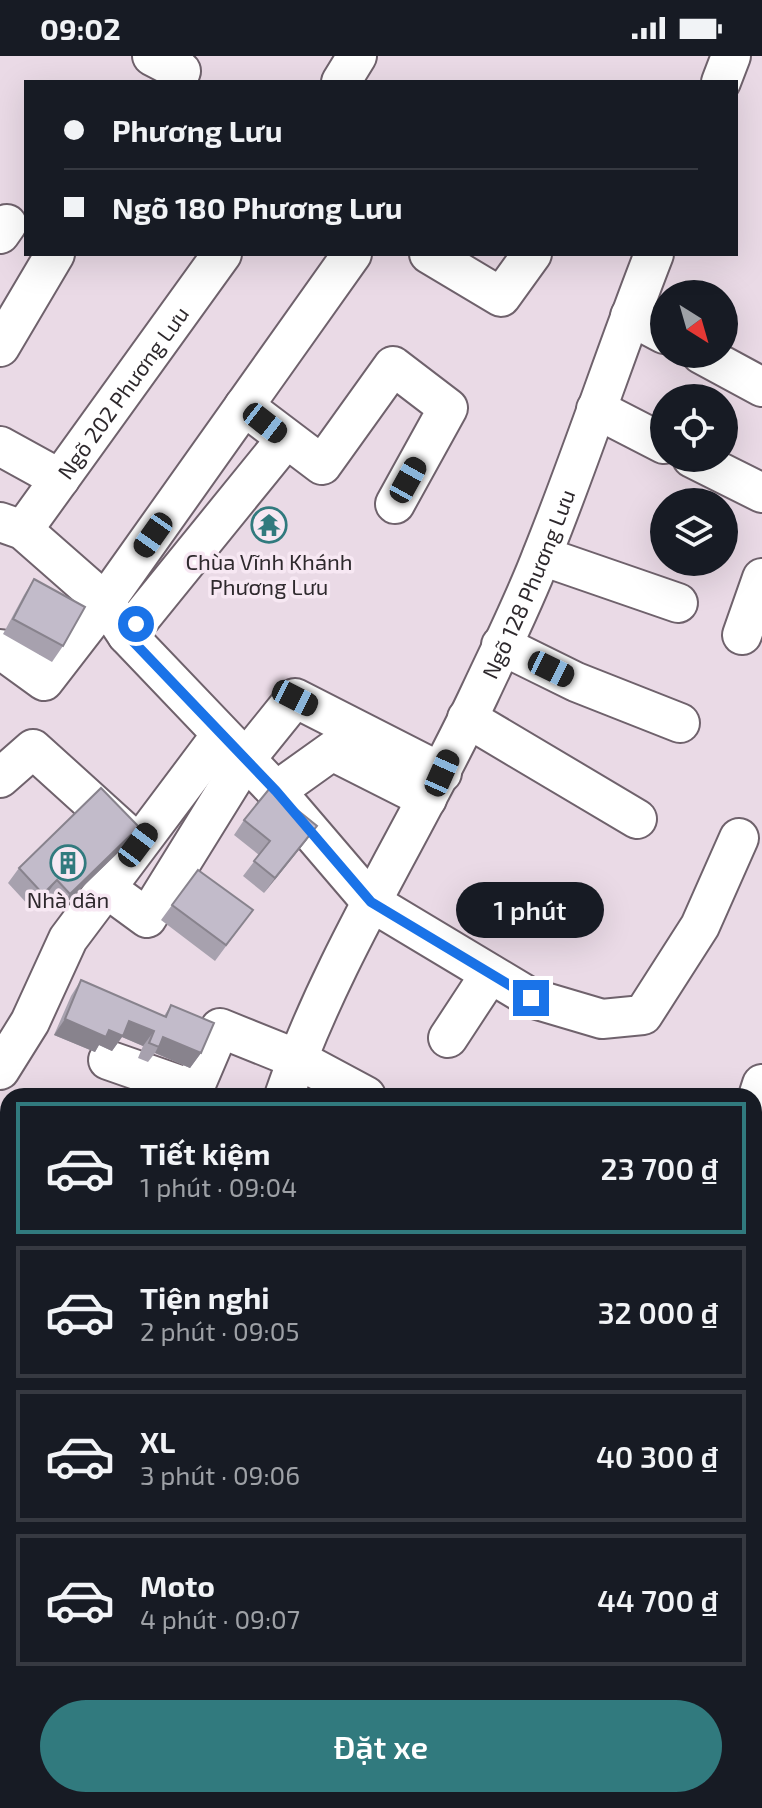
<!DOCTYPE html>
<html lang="vi">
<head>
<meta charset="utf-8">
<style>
  :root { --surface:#171b24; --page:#20242c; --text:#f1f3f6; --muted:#9ea1a6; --line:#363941; --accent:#317a7e }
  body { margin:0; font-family:"Exo 2",sans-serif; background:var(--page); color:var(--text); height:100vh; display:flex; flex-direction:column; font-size:30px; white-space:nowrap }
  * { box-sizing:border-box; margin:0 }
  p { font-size:26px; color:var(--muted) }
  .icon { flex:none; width:44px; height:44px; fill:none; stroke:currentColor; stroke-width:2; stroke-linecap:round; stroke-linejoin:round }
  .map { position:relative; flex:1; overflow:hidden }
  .drawer { position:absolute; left:0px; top:1032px; width:762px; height:720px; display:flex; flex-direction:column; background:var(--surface); border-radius:24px 24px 0 0; box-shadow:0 8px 32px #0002 }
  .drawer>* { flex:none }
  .guide { position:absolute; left:24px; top:24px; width:714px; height:176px; border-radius:0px; box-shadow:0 8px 32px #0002; display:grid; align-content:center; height:176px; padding:0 40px; background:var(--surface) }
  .needle { width:52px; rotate:143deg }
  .fabs { position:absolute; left:650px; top:224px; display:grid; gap:16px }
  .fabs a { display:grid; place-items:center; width:88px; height:88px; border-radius:50%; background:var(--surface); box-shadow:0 8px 32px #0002; font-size:40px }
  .end { position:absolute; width:36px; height:36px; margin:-18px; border:10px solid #1a73e8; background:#fff; box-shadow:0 0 0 4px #fff }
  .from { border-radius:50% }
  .bubble { position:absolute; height:56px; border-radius:28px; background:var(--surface); box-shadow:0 8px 32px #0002; font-size:26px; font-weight:600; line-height:56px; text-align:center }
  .car { position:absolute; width:24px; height:48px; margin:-24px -12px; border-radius:10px; box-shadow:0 0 6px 2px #0007; background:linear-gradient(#222 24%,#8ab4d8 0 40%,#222 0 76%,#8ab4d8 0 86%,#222 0) }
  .guide b { display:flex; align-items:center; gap:28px; height:76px; font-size:30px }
  .guide b+b { border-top:2px solid var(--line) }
  .guide i { width:20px; height:20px; background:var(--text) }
  ul { padding:14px 0 0; list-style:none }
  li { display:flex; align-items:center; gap:24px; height:132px; margin:0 16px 12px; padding:0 24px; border:4px solid var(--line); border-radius:0px }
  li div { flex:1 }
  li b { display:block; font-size:30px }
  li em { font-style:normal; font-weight:600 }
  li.on { border-color:var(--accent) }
  li>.icon { width:72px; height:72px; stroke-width:1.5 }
  .action { display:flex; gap:16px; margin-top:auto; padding:16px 40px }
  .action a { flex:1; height:92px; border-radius:48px; background:var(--accent); color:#fff; font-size:32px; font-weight:600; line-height:92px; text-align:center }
  .status { display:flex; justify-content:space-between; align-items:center; height:56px; padding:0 40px; background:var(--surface); direction:ltr }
  .status svg { height:22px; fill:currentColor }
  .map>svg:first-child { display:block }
</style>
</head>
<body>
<div class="status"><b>09:02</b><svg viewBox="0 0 49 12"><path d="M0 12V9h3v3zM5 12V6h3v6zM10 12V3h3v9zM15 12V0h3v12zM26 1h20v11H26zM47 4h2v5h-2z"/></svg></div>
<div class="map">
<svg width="762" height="1752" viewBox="0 0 762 1752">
  <rect width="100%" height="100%" fill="#eadae6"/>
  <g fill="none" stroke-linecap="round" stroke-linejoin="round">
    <defs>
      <g id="minor">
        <path d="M152 0 181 15 177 26"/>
        <path d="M341 26 357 0"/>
        <path d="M721 26 731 0"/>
        <path d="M0 178 7 168"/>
        <path d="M429 198 501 241 532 198"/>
        <path d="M630 260 664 278"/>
        <path d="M0 291 55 198"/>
        <path d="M701 298 762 331"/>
        <path d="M244 350 322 409 393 310 448 352 395 448"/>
        <path d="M596 353 664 388"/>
        <path d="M0 390 60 423"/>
        <path d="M692 402 762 437"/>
        <path d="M0 466 23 474 105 546 127 579 276 735 371 846 531 942 602 963 643 959 700 870 739 782"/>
        <path id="s1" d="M23 474 222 198"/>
        <path d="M542 500 678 547"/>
        <path d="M127 579 286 383"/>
        <path d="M742 579 762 522"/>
        <path d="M501 589 576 626 680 667"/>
        <path d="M0 593 44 625 105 546 352 198"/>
        <path d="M467 662 637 763"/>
        <path d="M0 722 33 693 128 779"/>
        <path d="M276 735 332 695 427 743"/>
        <path d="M106 832 147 862 245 704 295 642 442 717"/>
        <path d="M448 982 490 918"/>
        <path d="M108 1004 194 1034"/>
        <path d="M0 1014 30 966 68 883 221 679"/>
        <path d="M191 1040 220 972 297 1003 366 1040"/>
        <path id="s2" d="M284 1040C333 898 417 772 480 637 501 592 524 546 542 499 582 400 615 298 654 198"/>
        <path d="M754 1053 762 1028"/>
        <path d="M754 1179 762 1180"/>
        <path d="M0 1204 8 1208"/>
        <path d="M762 1320 756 1343 762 1344"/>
        <path d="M0 1352 8 1346"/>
        <path d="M754 1400 762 1403"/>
        <path d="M0 1496 8 1507"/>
        <path d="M754 1578H759L754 1641H762"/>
        <path d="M0 1621 8 1616"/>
        <path d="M177 1744 189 1752"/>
        <path d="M445 1744 465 1752"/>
        <path d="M713 1744 750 1752"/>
        <path d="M30 1752 32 1744"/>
        <path d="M319 1752 321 1744"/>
        <path d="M550 1752 552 1744"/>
        <path d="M635 1752 638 1744"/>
      </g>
    </defs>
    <use href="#minor" stroke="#6f626c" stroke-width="42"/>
    <use href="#minor" stroke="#fff" stroke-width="38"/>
  </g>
  <path fill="#a7a1ae" d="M34 523 63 590 52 606 3 578 24 539Z
    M244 764 317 770 306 785 264 837 243 820 259 799 234 779Z
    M139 771 129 786 60 853 46 839 32 853 8 827 19 812Z
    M172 849 253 854 215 905 161 864Z
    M81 924 164 960 171 949 201 997 190 1012 155 997 148 1006 138 1002 143 990 122 981 112 995 99 989 95 996 54 979 71 940Z"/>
  <path fill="#88838d" d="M317 770 306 785 264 837 275 822Z
    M139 771 129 786 60 853 70 838Z
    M57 824 46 839 32 853 43 838Z
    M65 963 109 974 129 965 154 975 143 990 122 981 112 995 99 989 95 996 54 979Z
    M163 981 201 997 190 1012 155 997Z"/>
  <path fill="#c2bbca" stroke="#88838d" stroke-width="2" d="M34 523 85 551 63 590 13 563Z
    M101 732 139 771 70 838 57 824 43 838 19 812Z
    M270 732 317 770 275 822 254 805 270 785 244 764Z
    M198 814 253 854 226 889 172 849Z
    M81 924 166 961 171 949 214 967 201 997 163 981 159 991 149 987 154 975 129 965 123 980 109 974 106 981 65 963Z"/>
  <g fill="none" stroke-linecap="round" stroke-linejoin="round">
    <path stroke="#1a73e8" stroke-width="10" d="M136 568 127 579 276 735 371 846 531 942"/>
  </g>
  <defs>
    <symbol id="temple-ring" viewBox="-11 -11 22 22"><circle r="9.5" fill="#f7e8f3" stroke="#317a7e" stroke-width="1.5"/><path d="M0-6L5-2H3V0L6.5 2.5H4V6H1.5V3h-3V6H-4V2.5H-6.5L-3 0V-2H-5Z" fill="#317a7e"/></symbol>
    <symbol id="building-ring" viewBox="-11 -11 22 22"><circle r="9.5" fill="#f7e8f3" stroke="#317a7e" stroke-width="1.5"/><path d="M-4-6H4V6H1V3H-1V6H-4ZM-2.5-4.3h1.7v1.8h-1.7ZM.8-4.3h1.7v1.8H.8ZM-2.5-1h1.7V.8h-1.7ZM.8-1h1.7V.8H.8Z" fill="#317a7e"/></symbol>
  </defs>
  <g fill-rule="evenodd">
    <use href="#temple-ring" x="249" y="449" width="40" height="40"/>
    <use href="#building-ring" x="48" y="787" width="40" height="40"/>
  </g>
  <g text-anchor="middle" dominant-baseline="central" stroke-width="7" stroke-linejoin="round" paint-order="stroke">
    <g font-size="22" fill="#2e292d" stroke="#f7e8f3">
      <text stroke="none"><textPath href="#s1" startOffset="170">Ngõ 202 Phương Lưu</textPath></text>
      <text stroke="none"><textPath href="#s2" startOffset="568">Ngõ 128 Phương Lưu</textPath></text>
    </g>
    <g font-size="22" fill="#2e292d" stroke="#f7e8f3">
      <text x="269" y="505">Chùa Vĩnh Khánh<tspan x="269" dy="25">Phương Lưu</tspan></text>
      <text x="68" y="843">Nhà dân</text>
    </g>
  </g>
</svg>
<div class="fabs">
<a><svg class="needle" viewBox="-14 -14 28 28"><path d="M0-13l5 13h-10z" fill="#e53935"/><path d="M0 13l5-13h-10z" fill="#9ea1a6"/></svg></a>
<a><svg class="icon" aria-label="locate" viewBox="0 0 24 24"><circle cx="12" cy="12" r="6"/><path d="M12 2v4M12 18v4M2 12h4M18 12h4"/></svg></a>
<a><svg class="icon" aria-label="layers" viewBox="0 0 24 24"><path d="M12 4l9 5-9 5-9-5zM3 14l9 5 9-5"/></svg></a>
</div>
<i class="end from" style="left:136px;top:568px"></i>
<i class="end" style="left:531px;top:942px"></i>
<div class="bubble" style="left:456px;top:826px;width:148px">1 phút</div>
<i class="car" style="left:265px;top:367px;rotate:128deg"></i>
<i class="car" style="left:408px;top:424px;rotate:29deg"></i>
<i class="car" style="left:153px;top:479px;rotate:215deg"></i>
<i class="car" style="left:551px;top:613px;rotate:116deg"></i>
<i class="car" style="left:295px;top:642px;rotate:117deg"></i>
<i class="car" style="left:442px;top:717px;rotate:24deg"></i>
<i class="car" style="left:138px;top:789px;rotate:37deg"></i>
<div class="guide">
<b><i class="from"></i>Phương Lưu</b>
<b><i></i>Ngõ 180 Phương Lưu</b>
</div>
<section class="drawer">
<ul>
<li class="on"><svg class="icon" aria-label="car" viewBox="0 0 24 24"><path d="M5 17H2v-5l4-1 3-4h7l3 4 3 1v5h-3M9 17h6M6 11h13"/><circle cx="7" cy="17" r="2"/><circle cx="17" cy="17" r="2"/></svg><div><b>Tiết kiệm</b><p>1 phút · 09:04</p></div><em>23 700 ₫</em></li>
<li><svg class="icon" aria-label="car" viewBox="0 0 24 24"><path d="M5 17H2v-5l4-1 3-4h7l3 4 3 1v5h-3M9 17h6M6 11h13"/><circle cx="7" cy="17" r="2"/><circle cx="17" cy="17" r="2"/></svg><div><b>Tiện nghi</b><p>2 phút · 09:05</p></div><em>32 000 ₫</em></li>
<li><svg class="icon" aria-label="car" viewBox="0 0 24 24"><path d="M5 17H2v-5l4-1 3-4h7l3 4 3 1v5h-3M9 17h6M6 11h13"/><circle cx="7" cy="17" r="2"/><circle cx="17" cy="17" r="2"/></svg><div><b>XL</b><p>3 phút · 09:06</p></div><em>40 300 ₫</em></li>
<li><svg class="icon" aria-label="car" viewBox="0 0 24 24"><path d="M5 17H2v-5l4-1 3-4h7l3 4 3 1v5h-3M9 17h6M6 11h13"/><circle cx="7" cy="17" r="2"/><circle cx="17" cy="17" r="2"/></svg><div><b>Moto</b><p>4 phút · 09:07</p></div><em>44 700 ₫</em></li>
</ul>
<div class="action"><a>Đặt xe</a></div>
</section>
</div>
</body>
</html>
